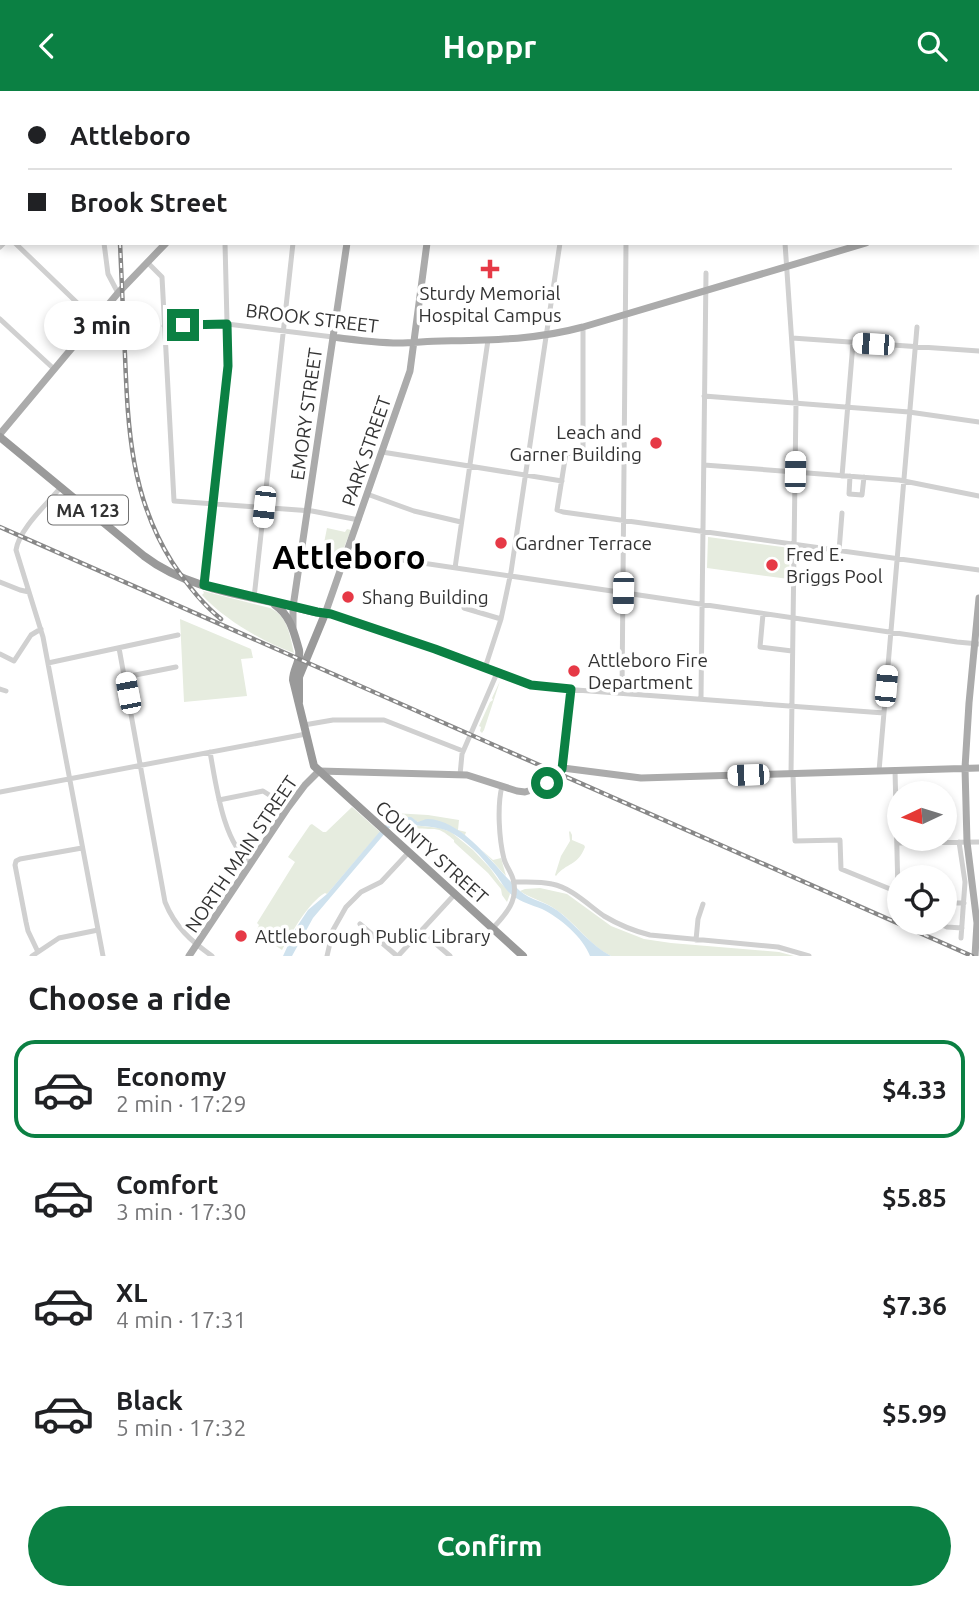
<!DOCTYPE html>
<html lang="en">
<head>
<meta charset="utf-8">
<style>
  :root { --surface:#fff; --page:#f2f2f2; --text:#202124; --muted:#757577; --line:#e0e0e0; --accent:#0b8043 }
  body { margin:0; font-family:Ubuntu,sans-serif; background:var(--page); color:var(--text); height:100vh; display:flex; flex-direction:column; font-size:26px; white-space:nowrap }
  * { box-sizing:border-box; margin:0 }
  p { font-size:23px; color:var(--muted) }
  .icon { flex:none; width:38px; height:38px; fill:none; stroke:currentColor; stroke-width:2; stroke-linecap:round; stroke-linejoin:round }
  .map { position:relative; height:865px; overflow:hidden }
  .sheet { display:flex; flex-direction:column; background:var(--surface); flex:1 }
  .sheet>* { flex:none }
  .banner { position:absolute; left:0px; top:0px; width:980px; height:154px; box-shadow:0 4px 10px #0003; display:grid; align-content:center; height:154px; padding:0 28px; background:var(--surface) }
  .needle { width:46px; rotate:266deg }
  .tools { position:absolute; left:887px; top:690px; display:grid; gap:14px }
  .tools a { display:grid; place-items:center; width:70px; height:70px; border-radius:50%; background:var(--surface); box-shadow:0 4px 10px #0003; font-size:35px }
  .end { position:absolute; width:32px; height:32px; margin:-16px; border:9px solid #0b8043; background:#fff; box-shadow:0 0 0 4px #fff }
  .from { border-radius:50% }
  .bubble { position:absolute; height:49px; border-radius:24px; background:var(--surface); box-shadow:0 4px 10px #0003; font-size:23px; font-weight:700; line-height:49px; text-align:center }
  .car { position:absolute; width:21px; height:42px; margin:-21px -10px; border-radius:9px; box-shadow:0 0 5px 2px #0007; background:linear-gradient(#fff 24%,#345 0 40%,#fff 0 76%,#345 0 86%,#fff 0) }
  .banner b { display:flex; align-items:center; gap:24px; height:66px; font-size:26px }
  .banner b+b { border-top:2px solid var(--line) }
  .banner i { width:18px; height:18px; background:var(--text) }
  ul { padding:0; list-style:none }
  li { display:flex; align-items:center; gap:21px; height:98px; margin:0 14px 10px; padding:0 14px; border:4px solid transparent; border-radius:21px }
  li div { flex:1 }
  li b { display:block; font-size:26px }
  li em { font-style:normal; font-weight:700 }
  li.current { border-color:var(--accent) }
  li>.icon { width:63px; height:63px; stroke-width:1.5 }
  h2 { padding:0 28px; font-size:32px; line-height:84px }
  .primary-button { display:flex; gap:14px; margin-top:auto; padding:14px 28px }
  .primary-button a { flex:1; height:80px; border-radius:42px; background:var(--accent); color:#fff; font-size:28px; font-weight:700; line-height:80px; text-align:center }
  header { display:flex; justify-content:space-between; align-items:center; height:91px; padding:0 28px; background:var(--accent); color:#fff; font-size:32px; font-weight:700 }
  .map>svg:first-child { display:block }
</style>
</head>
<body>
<header><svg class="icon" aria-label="back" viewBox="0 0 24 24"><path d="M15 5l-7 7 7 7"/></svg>Hoppr<svg class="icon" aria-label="search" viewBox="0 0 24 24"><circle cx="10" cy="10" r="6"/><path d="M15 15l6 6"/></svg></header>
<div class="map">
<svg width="979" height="865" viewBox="0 0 979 865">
  <rect width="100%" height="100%" fill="#fff"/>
  <path fill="#e6ecdf" d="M327 437 345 441 347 438 351 439 343 459H340L335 462 323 457Z
    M708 446 790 457 789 488 707 477Z
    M203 500 270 517C288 525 290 545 294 562 263 551 225 529 202 504L204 502Z
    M180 528 251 558 253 567 241 568 247 605 184 611Z
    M500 590 484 639 482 642 480 640 481 636 479 635 490 611 493 609 492 607Z
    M352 716 380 741 327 803 325 802C308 812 292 841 282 859L256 841 259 834 257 832 295 771 288 766 310 734 312 733 323 741H326Z
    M393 722 428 724 459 729 458 739 466 741 465 744 493 769 501 767 506 785C484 761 454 723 418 731L413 728 387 733 385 732 394 727Z
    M402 733 440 737 451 741 473 759 490 777 500 791 509 800 510 803 507 811 502 804 501 798 488 782 456 753 454 751V749C436 733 436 740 415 737 409 736 403 735 397 734Z
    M570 740 572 744V749L584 754 585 756C577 776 567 771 556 785L555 784 561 765 570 750 569 741Z
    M540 797 567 803 611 835 644 848 671 852 779 861 794 865H611C589 854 576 832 555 818 544 810 531 808 520 800L525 798Z"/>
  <path fill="#cfe2ee" d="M405 726H411L418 731C421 730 425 728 428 728 464 729 496 778 520 800 530 809 546 811 558 820 576 834 590 854 611 865H590C583 846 560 827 542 818 532 814 521 811 513 805 504 798 500 788 493 780 482 766 466 749 450 741 437 734 406 734 392 734L313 827 292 865H283L296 837 308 819 327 803 387 732Z"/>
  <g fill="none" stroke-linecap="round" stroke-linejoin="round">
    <path stroke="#d0d0d0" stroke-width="5" d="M98 0V2
      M556 0V2
      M277 2V0
      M627 2V0
      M785 2V0
      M0 138 2 139
      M15 152 95 229
      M104 152 108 183 118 202
      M785 152 796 312 791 683
      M0 156 4 152
      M147 171 162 186 174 410 312 420 359 429
      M512 207 552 208
      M0 228 54 278
      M164 235 227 233 333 246
      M792 247 979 260
      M704 305 909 321 979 331
      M382 361 562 390
      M583 364V236
      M624 367 566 362 557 419 563 421 979 479
      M704 374 899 389 979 405
      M842 385 853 252
      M850 385 849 403 862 404 864 386
      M61 396C47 413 19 438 16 459L43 546 103 865
      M367 403 414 420 461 431
      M839 460 842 422
      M348 461 957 551 979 553
      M455 477 488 249
      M0 491 20 499 29 501
      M204 494 228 271 225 152
      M254 507 293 152
      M464 517 501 528
      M325 523H333L536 596 884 622
      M763 523 760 556 792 560
      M119 557 165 811C175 836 191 850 212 865
      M0 563 14 570 31 544 41 538
      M48 572 178 544
      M485 577 501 528 511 481 560 152
      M125 586 176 576
      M0 598 6 600
      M622 602 626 152
      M701 608 706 182
      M304 634 333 629H384L463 660
      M210 661C216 693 223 753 251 772
      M562 678 571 599
      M895 679 898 802
      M879 680 917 236
      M793 683 795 750 840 749 841 778 900 802
      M460 684 462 663 497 582
      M0 701 306 643
      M219 709 263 700 288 716
      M959 751 965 791 961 847
      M897 752 979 751
      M514 791C526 791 540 790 552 793 572 797 588 814 604 825 619 834 634 840 650 844L778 856 809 865
      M945 812H964
      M935 831 947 836 962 837
      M360 833 397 865
      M493 837C506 823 519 809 513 788 511 781 506 775 504 768 499 748 497 715 502 695
      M421 840 450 865
      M696 849 698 828 703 813
      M38 861 28 840 26 831 15 774 16 770 20 768 82 757
      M32 865 59 847 98 839
      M327 865 333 839 346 816 361 801 381 791 409 761
      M398 865 455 803"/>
    <path stroke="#ababab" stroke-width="7" d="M959 0 960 2
      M369 2V0
      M446 2V0
      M978 38 979 39
      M978 119H979
      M333 246C355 249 377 252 399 252 413 252 428 250 442 250 492 249 535 249 583 236L866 152
      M0 343 118 202 166 152
      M325 523 410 280 427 152
      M293 536V516L347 152
      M189 865 287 718 305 694 319 680 467 684 517 700 525 701 541 696 563 677 641 687 979 677
      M975 865 977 832 967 751 965 677 969 612 979 507"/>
    <path stroke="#9a9a9a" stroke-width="8" d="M0 346 144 465C183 495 235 503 282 513 297 516 311 521 325 523L299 586V611
      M275 514C291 525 294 542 299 559 301 570 293 578 293 589L314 675 523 865"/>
    <defs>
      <path id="rail" d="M113 0V2
        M120 152C122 190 123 227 125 265 128 339 131 406 172 471 186 492 201 512 221 528
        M0 436 972 865"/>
    </defs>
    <use href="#rail" stroke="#888" stroke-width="4.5"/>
    <use href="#rail" stroke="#fff" stroke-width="2" stroke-dasharray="5" stroke-linecap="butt"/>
  </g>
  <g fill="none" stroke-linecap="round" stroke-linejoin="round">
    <path stroke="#0b8043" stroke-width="9" d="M183 234 227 233 228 275 204 494 317 521 331 523 435 558 531 594 571 598 562 678 547 692"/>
  </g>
  <g fill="#e63946" stroke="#fff" stroke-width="2.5">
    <path d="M486.5 167.5h7v7h7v7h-7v7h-7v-7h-7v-7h7z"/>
    <circle cx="656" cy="352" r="7"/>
    <circle cx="501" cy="452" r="7"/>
    <circle cx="772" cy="474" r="7"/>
    <circle cx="348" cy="506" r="7"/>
    <circle cx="574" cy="580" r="7"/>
    <circle cx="241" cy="845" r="7"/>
  </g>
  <g text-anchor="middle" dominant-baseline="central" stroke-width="7" stroke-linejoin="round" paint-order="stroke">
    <rect fill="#fff" stroke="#707070" stroke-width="2" x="48" y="404.5" width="80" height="29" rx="5"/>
    <g font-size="18" font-weight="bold" fill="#333">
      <text x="88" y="419">MA 123</text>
    </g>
    <g font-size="19" fill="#333" stroke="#fff" text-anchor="start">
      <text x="490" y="202" text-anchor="middle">Sturdy Memorial<tspan x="490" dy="22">Hospital Campus</tspan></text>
      <text x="642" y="341" text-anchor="end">Leach and<tspan x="642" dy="22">Garner Building</tspan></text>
      <text x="515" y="452">Gardner Terrace</text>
      <text x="786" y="463">Fred E.<tspan x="786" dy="22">Briggs Pool</tspan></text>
      <text x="362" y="506">Shang Building</text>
      <text x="588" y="569">Attleboro Fire<tspan x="588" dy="22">Department</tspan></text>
      <text x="255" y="845">Attleborough Public Library</text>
    </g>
    <g font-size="19" fill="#333" stroke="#fff">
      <text transform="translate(312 227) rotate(7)">BROOK STREET</text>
      <text transform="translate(306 323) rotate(-82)">EMORY STREET</text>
      <text transform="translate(366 360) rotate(-71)">PARK STREET</text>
      <text transform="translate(432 761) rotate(42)">COUNTY STREET</text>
      <text transform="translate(241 763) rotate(-56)">NORTH MAIN STREET</text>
    </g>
    <g font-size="33" font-weight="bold" fill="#000" stroke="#fff">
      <text x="349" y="465">Attleboro</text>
    </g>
  </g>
</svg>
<div class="tools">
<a><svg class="needle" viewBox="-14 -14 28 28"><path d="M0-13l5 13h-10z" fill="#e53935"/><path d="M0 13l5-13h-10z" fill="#757577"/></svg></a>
<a><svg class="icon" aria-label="locate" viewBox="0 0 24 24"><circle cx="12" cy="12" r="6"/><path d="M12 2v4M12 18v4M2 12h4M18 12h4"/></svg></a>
</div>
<i class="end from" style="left:547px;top:692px"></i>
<i class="end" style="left:183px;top:234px"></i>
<div class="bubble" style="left:44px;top:210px;width:116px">3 min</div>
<i class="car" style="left:873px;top:253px;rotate:274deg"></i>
<i class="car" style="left:795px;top:381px;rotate:1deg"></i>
<i class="car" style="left:264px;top:416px;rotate:186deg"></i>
<i class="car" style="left:623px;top:502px;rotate:181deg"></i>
<i class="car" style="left:886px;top:595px;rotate:5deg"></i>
<i class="car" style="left:128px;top:602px;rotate:349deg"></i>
<i class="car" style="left:748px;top:684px;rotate:268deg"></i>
<div class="banner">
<b><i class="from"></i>Attleboro</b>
<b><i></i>Brook Street</b>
</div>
</div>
<section class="sheet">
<h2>Choose a ride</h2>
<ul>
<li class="current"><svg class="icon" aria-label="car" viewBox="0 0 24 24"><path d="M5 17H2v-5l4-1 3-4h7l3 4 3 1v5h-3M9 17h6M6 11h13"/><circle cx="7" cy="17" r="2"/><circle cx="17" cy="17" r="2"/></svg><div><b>Economy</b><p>2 min · 17:29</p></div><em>$4.33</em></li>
<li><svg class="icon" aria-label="car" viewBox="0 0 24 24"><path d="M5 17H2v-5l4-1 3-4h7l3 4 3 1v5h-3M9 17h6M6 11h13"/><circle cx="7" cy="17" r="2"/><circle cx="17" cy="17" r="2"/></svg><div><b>Comfort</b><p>3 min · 17:30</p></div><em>$5.85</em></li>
<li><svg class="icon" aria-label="car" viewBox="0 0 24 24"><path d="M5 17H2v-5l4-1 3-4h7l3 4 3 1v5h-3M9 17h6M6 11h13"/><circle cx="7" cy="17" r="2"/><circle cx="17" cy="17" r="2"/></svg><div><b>XL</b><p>4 min · 17:31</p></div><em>$7.36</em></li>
<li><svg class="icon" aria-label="car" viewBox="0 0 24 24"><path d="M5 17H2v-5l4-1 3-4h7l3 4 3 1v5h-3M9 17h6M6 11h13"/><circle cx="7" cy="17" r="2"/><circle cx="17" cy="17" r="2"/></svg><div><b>Black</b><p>5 min · 17:32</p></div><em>$5.99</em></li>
</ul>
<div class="primary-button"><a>Confirm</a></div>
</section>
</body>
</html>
